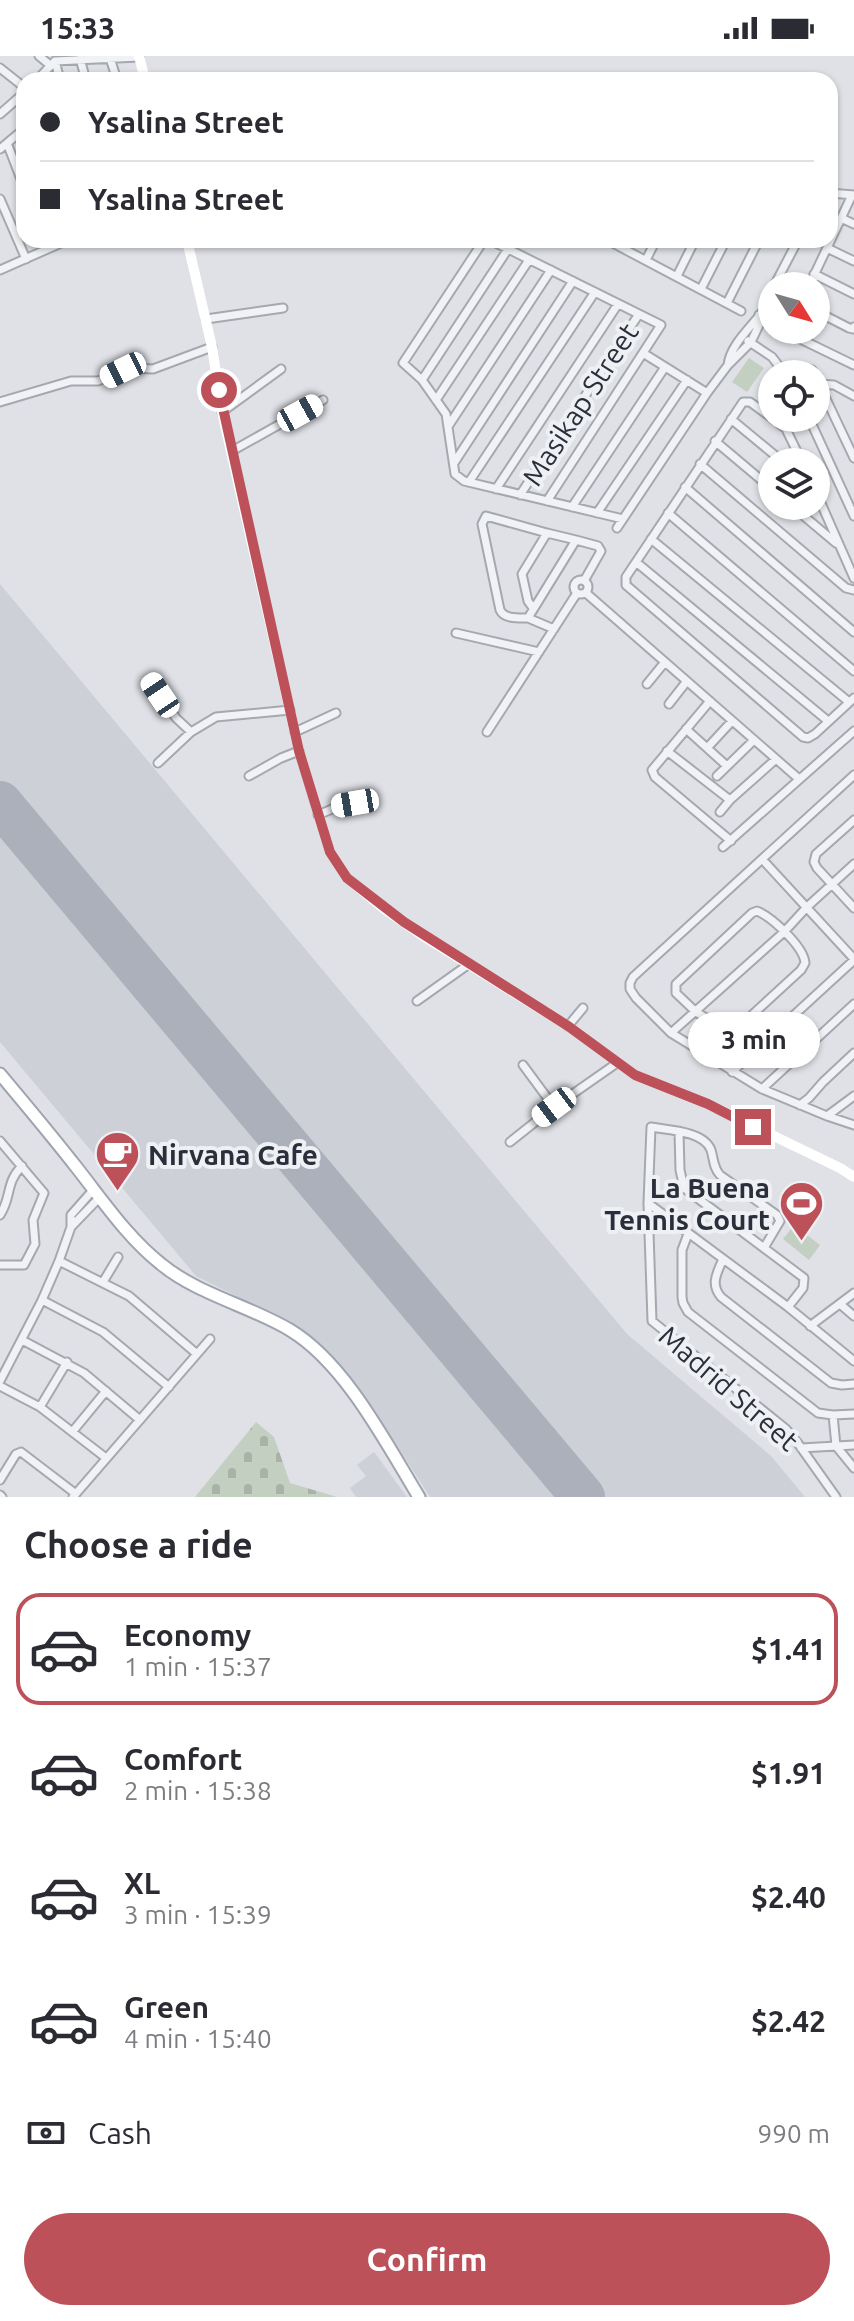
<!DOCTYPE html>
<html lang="en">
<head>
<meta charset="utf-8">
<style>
  :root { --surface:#fff; --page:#f7f7f7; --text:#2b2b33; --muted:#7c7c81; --line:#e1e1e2; --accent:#bd515a }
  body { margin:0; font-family:Ubuntu,sans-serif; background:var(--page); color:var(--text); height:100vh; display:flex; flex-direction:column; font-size:30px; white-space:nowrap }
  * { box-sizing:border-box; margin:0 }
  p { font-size:26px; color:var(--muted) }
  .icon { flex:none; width:44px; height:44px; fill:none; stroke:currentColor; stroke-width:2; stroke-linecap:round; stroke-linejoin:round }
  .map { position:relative; height:1441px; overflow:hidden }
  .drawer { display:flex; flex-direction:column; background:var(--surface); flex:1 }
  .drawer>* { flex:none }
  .hud { position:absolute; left:16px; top:16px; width:822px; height:176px; border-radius:24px; box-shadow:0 2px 6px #0004; display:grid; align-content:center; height:176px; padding:0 24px; background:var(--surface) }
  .needle { width:52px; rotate:127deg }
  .fabs { position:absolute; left:758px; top:216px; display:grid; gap:16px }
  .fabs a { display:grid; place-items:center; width:72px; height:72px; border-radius:50%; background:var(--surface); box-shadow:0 2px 6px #0004; font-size:40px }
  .end { position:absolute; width:36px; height:36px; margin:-18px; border:10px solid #bd515a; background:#fff; box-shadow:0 0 0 4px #fff }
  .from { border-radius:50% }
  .bubble { position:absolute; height:56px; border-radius:28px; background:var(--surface); box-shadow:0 2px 6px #0004; font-size:26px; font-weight:600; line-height:56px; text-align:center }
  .car { position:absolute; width:24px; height:48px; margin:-24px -12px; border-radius:10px; box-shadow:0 0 6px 2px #0007; background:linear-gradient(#fff 24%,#345 0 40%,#fff 0 76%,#345 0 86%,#fff 0) }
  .hud b { display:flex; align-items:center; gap:28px; height:76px; font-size:30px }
  .hud b+b { border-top:2px solid var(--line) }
  .hud i { width:20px; height:20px; background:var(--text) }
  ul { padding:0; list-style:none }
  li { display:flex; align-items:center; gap:24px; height:112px; margin:0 16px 12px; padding:0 8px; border:4px solid transparent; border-radius:24px }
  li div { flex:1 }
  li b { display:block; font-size:30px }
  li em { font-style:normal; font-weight:600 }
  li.current { border-color:var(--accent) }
  li>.icon { width:72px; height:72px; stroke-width:1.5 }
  h2 { padding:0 24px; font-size:36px; line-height:96px }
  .pay { display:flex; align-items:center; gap:20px; height:88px; padding:0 24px; font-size:30px }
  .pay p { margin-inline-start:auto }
  .button { display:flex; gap:16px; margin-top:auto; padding:16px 24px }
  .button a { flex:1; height:92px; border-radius:48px; background:var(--accent); color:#fff; font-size:32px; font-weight:600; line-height:92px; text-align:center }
  .status { display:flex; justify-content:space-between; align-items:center; height:56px; padding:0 40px; background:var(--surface); direction:ltr }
  .status svg { height:22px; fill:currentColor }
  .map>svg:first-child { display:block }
</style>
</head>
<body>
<div class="status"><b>15:33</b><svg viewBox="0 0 49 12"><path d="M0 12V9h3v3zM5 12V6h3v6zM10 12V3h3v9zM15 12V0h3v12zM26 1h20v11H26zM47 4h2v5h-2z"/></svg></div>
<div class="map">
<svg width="854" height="1441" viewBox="0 0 854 1441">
  <defs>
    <pattern id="cemetery-stones" width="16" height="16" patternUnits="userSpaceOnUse" patternTransform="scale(2)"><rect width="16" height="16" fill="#c3cfc1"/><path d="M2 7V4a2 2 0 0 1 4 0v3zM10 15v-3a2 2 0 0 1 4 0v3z" fill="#a8b2a7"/></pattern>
  </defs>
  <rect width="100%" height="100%" fill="#dfe1e6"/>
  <path fill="#cdd0d7" d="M0 528 627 1278 771 1400 805 1441H430L373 1352 320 1289 292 1268 196 1220 0 986Z
    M374 1396 407 1441H356L350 1432 366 1420 357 1409Z"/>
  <path fill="url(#cemetery-stones)" d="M256 1366 274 1381 290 1427 337 1441H195Z"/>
  <path fill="#c3cfc1" d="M749 302 764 312 747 336 732 326Z
    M794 1169 820 1189 809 1204 783 1183Z"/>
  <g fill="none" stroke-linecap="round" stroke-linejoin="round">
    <path stroke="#acb0ba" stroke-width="44" d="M0 747 583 1441"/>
    <defs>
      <path id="street" d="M39 0 50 9
        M110 2 117 24
        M80 3 86 24
        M55 5 60 24
        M0 12 24 31
        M37 24 55 5 139 1
        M0 58 24 37
        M7 87 24 131
        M0 93 24 73
        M830 137 854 139
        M0 143 26 203
        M841 162 854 168
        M484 184 403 307 422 324 446 358 455 418 464 425 623 463
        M490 184 661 269 547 445
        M607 184 741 255
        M827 192 854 205
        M646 204 656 184
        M0 214 68 184
        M814 218 854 238
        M677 220 695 184
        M774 230 798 184
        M809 230 852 139
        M701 233 726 184
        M727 247 759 184
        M816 255 849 272 853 273 854 271
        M206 263 283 252
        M788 274 786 276 854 309
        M748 285 772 301 785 318
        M643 297 707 337
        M728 309C730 290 749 273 760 259 765 252 768 242 772 235
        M812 314 814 318
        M422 324 508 193
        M854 340 834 329 819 328 854 402
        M436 344 529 204
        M0 346 71 325H98L128 312 153 313 212 291
        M222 356 281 313
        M772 362 750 346H743L626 521V529L803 681 808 682 815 678 854 642
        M772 362 786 373 802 406
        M809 362 854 460
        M731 363 783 406
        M449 369 551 214
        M715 385 772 433
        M232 395 323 344
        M454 407 573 225
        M700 408 846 532 854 534
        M469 426 595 236
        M685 431 854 576
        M496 433 618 248
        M816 436 854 522
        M520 439 639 258
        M792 450 836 487
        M572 451 665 311
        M597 457 687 324
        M668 457 854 615
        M617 472 707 337 728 309 751 286 760 267 759 259
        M547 477 576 484
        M651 483 849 646
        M636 506 828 665
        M574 531a7 7 0 1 1 14 0a7 7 0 1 1-14 0Z
        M586 537 799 723
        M528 562C518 562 504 563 500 554L482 468 486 460 547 477 522 518 528 545 533 552
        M554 573 528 562 576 484 598 490 601 495 584 525
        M456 577 539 596
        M151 625 176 662 191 676
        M647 628 665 606
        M710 645 652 714 655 721 731 785
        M669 648 687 625
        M686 673 727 710
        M295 676 336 657
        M487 676 577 537
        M708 691 732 665
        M667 695 730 744
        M158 707 191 676 216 661 290 654
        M854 719 633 921 630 927V933L636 942 671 977 762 1033 827 1060 854 1069
        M249 720 281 702 299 695
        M717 720 754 684
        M720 756 730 744 776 703
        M318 759 339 750 355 747
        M854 764 816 798 814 806 817 812 854 852
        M723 791 854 675
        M762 803 854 903
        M757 855C772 861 804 891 805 907L801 914 740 970 725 973 696 956 676 937V928L752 857Z
        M417 945 469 908
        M568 970 583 952
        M671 977 784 876 807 851 854 808
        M523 1009 554 1051
        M732 1016 854 904
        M762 1033 854 948
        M800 1049 809 1042 823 1026 854 997
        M827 1060 854 1040
        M679 1076 680 1114 684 1132 804 1222 803 1232 788 1251
        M0 1085 44 1137 33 1164 35 1188 24 1209H0
        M510 1086 554 1051 617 1007
        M648 1147 788 1251 854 1305
        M0 1159C12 1141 5 1127 22 1110
        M71 1171 100 1141
        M688 1178 682 1194V1241L683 1247 688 1256 818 1357 833 1359 854 1358
        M764 1192 780 1165 777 1159 720 1119C713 1111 714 1104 711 1094 704 1075 668 1074 651 1071L648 1147 652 1265 786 1373 797 1386 836 1441
        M723 1203C717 1217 710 1228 721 1241L831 1327 842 1329 854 1328
        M59 1205 129 1240 197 1298
        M103 1226 118 1201
        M42 1244 103 1276 169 1331
        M840 1248 854 1260
        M810 1270 854 1237
        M22 1284 84 1317 140 1364
        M0 1325 42 1244 59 1205 71 1171V1159L94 1133
        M0 1330 40 1351 106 1402
        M40 1351 67 1306
        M833 1359 836 1390 854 1412
        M73 1375 106 1335
        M801 1392 854 1389
        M0 1424 16 1398 21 1396 76 1438
        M0 1439 2 1441
        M73 1441 210 1283"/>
      <path id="primary" d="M0 1018C26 1049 52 1080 77 1112 103 1145 128 1182 161 1208 197 1238 250 1250 290 1274 345 1307 386 1387 419 1441"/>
    </defs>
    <use href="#street" stroke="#a5a8af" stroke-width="11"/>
    <use href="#primary" stroke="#9fa5b0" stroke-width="15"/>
    <use href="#street" stroke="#f1f2f5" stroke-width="7"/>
    <path stroke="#fff" stroke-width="10" d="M139 0 145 24
      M187 184 212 291 222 356 299 695 330 796 347 822 384 853 423 880 568 970 635 1019 708 1048 840 1112 854 1121"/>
    <use href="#primary" stroke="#fff" stroke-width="11"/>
  </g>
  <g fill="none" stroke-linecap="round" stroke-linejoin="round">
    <path stroke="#bd515a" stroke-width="10" d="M219 334 299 695 330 796 347 822 404 866 568 970 635 1019 708 1048 753 1071"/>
  </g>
  <defs>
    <symbol id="cafe-pin" viewBox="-11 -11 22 30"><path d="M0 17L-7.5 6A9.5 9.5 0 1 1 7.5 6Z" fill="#bd515a" stroke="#eef0f4"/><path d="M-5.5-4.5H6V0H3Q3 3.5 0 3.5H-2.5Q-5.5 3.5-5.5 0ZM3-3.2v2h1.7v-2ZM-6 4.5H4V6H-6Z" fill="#fff"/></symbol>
    <symbol id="stadium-pin" viewBox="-11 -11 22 30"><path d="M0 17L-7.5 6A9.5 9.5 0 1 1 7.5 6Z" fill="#bd515a" stroke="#eef0f4"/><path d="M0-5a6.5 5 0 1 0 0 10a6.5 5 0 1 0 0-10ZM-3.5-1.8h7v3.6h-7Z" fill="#fff"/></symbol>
  </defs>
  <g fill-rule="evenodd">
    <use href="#cafe-pin" x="92" y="1072" width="51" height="69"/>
    <use href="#stadium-pin" x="776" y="1122" width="51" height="69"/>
  </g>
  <g text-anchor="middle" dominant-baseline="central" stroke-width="8" stroke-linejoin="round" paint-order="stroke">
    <g font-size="28" fill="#2a2f3b" stroke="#eef0f4">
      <text transform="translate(580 348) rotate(-57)">Masikap Street</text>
      <text transform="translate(729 1332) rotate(41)">Madrid Street</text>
    </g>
    <g font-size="28" font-weight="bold" fill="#2a2f3b" stroke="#eef0f4" text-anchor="start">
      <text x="148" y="1098">Nirvana Cafe</text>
      <text x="770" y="1131" text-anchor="end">La Buena<tspan x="770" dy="32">Tennis Court</tspan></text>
    </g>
  </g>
</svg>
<div class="fabs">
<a><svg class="needle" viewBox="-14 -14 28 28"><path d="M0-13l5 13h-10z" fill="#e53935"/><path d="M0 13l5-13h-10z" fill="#7c7c81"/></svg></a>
<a><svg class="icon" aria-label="locate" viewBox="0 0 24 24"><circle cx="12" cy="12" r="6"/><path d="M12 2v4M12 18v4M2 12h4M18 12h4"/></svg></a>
<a><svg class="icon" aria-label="layers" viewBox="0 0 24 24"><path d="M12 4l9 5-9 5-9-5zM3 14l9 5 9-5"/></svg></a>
</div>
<i class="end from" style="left:219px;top:334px"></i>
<i class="end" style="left:753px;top:1071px"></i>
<div class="bubble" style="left:688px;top:956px;width:132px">3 min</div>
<i class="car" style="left:123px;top:314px;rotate:244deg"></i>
<i class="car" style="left:300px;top:357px;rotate:61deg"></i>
<i class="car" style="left:160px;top:639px;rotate:326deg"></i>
<i class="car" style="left:355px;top:747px;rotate:260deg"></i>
<i class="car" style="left:554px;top:1051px;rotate:233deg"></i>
<div class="hud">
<b><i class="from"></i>Ysalina Street</b>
<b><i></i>Ysalina Street</b>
</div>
</div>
<section class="drawer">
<h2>Choose a ride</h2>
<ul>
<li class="current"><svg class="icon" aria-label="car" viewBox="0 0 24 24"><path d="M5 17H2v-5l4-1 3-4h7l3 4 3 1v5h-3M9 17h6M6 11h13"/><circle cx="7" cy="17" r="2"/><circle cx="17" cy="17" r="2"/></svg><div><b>Economy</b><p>1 min · 15:37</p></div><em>$1.41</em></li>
<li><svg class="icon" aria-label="car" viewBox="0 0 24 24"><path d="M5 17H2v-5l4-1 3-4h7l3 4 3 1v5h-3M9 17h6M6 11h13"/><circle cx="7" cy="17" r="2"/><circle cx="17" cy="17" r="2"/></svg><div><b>Comfort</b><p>2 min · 15:38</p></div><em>$1.91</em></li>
<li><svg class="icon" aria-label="car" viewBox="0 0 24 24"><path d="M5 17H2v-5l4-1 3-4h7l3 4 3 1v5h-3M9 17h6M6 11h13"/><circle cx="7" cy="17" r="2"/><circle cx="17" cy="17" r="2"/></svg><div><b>XL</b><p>3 min · 15:39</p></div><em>$2.40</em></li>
<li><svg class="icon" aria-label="car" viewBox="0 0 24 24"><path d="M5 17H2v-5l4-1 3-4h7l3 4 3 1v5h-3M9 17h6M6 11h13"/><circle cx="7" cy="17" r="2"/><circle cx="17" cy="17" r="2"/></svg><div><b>Green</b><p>4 min · 15:40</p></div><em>$2.42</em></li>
</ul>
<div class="pay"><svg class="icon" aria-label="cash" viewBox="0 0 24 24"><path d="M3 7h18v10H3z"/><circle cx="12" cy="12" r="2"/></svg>Cash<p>990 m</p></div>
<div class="button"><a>Confirm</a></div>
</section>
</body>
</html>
